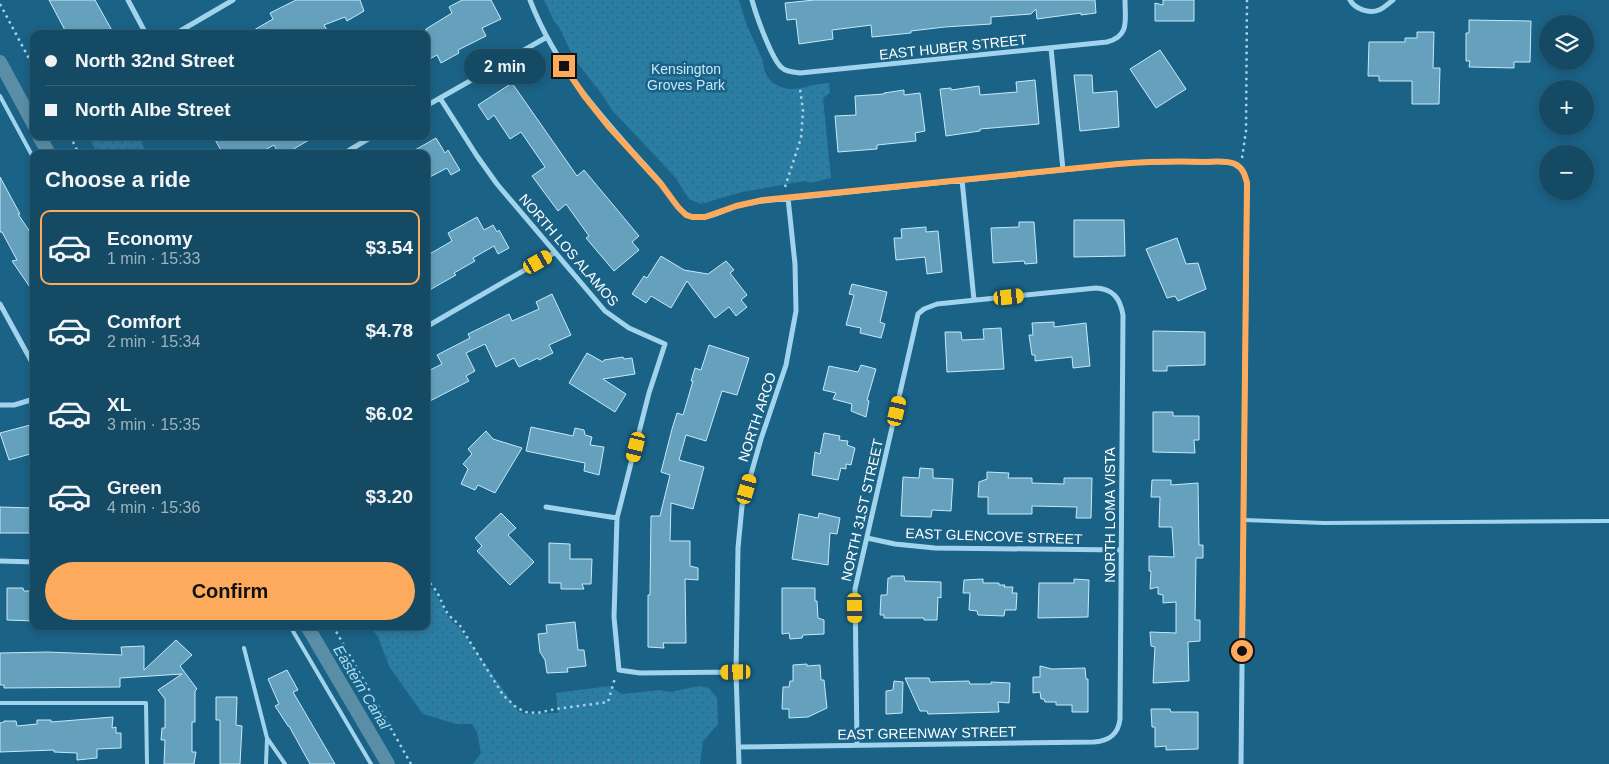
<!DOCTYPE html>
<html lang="en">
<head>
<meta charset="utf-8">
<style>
  :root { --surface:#144a64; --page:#21546d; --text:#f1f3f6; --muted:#9db3bf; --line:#336278; --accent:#feaa5d }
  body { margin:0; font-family:Arial,sans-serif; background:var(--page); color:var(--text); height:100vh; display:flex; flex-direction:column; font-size:19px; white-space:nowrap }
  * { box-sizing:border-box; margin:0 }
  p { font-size:16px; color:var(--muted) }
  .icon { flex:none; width:28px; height:28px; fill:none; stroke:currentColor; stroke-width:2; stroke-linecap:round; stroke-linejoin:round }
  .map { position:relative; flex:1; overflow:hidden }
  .panel { position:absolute; left:30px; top:150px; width:400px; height:480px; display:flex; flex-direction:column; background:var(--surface); border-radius:10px; box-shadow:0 2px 8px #0003,0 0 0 1px var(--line) }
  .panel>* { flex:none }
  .hud { position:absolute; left:30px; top:30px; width:400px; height:110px; border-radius:10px; box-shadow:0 2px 8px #0003,0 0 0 1px var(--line); display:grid; align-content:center; height:110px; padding:0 15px; background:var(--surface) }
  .controls { position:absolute; left:1539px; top:15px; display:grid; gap:10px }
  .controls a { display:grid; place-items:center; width:55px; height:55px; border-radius:50%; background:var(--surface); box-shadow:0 2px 8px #0003,0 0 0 1px var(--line); font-size:25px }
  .end { position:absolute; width:22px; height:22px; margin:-11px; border:6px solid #feaa5d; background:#111; box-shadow:0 0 0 2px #111 }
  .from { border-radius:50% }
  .bubble { position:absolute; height:35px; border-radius:18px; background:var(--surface); box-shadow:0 2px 8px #0003,0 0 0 1px var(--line); font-size:16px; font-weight:700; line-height:35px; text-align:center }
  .car { position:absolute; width:15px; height:30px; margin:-15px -8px; border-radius:6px; box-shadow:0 0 4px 1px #0007; background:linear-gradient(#f5c518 24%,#345 0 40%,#f5c518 0 76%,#345 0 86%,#f5c518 0) }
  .hud b { display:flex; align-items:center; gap:18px; height:48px; font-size:19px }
  .hud b+b { border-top:1px solid var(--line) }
  .hud i { width:12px; height:12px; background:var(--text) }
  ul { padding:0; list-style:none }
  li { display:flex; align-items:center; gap:15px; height:75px; margin:0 10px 8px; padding:0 5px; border:2px solid transparent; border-radius:10px }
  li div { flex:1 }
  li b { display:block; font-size:19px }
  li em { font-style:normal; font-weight:700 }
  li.selected { border-color:var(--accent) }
  li>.icon { width:45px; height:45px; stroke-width:1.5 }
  h2 { padding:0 15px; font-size:22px; line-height:60px }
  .button { display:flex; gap:10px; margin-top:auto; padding:10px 15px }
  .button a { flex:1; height:58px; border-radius:30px; background:var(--accent); color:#111; font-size:20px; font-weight:700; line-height:58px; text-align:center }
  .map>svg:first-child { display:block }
</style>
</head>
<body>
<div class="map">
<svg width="1609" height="764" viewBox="0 0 1609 764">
  <defs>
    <pattern id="park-dots" width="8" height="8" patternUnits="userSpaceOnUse" patternTransform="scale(1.25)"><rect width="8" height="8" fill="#2a7da3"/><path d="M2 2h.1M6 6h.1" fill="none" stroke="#3b6478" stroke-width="1.8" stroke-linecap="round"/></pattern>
  </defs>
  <rect width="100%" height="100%" fill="#1a6286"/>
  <path fill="url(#park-dots)" d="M544 0H739L746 23 763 61C763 78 777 90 794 89 801 89 807 86 813 85 818 84 824 84 829 83L830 93 823 98 831 178 811 183 805 181 742 192 701 204 689 199 675 177 611 109 604 97 575 60 559 27 554 21Z
    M88 136H142V144L148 154H98Z
    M426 583C429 586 433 589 435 593 443 605 446 618 459 627L518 711 524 714 558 713 556 693 609 686 622 694 660 690 670 692 699 686 709 688 717 698 718 724 703 741 700 764H473L481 753 477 732 472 724H456L423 714 390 668 378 637 370 626H426Z"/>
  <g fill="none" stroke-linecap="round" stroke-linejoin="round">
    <path stroke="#5a8ea6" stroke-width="14" d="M0 62 34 125
      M39 136 49 154
      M307 626 388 764"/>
  </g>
  <path fill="#65a1bd" stroke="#c6e9f9" d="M49 0H95L114 34H67Z
    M296 0H360L364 11 347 21 345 17 324 25 327 30 320 34H247L273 19 270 13Z
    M462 0H491L501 19 482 28 486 36 458 50 459 53 441 63 437 55 426 61V29L452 13 449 7Z
    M814 0H1095L1096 13 1081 15V13L1037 19 1036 9 1031 14 991 17V24L945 27 911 31V33L872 37 871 25 864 26 832 30 833 39 799 44 796 19 787 20 785 3Z
    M1163 0H1194V21H1155V3L1163 5Z
    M1469 20 1531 21 1530 62H1514V68L1469 67 1470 61H1466V33H1469Z
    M1417 32H1434L1433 68H1440L1439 104H1412V81H1379V76H1368L1369 42H1405V38H1417Z
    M1160 50 1186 89 1156 108 1130 69Z
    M1074 75H1092L1093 93 1117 91 1119 127 1080 131Z
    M1035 80 1039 124 980 129V131L946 136 940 89 951 88V90L979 86 980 95 1017 92 1016 82Z
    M512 83 577 176 584 170 639 236 632 242 639 250 614 271 586 238 589 236 566 204 558 211 532 176 545 167 521 132 510 139 494 115 488 120 478 105Z
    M904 90V95L920 93 925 131 915 133 916 141 877 145V149L838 152 835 116 856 115 855 96 884 94V93Z
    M213 136H316L285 154H279L274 145 258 154H223Z
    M436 138 445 153 448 150 460 170 451 175 447 168 426 179V154H408Z
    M0 177 20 214H18L30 232 34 230V293L12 261 17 260 2 232H0Z
    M477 217 484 230 493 225 497 232 499 230 509 248 498 254 494 246 473 258 475 261 454 273 456 275 426 292V256L452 241 448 233Z
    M1074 220H1124L1125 256 1074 257Z
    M1019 222H1034L1037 263 1025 264 1024 261 993 263 991 228 1019 227Z
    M926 227V232L938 231 942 272 927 274 925 257 896 260 894 238H902L901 229Z
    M1177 238 1186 264 1198 263 1206 289 1178 301 1175 296 1167 298 1146 249Z
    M661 256 684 270 708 274 726 261 734 270 730 273 747 295 741 300 747 307 736 316 729 307 715 318 687 281 671 308 651 296 646 303 632 294 644 276 647 278Z
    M852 284 887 292 880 322 885 324 881 338 860 333 861 328 846 325 854 295 849 294Z
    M552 294 571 335 549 345 553 353 539 360 538 358 519 367 514 358 496 367 485 344 466 353 475 371 466 376 469 381 426 403V372L442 364 437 355 470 338 468 334 509 314 512 321 539 309 536 302Z
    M1054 322V327L1086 323 1090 366 1073 368 1072 357 1035 361V355H1032L1029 335H1033L1032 323Z
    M1001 328 1004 369 947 372 945 332H961L962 340 984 339 983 329Z
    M1153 331 1205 332V365L1167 366V371H1153Z
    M709 345 749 358 737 395 722 391 706 441 686 435 679 460 704 467 693 509 671 503 670 541H690V566L698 568V580L685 579 686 643H663L664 648 648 647V595H650L651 516H660L670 475 661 472 672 429 677 413 683 415 693 381H691L695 368 701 370Z
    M587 353 603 362 604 360 623 357 624 359 632 358 635 374 603 379 626 394 615 412 569 383Z
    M861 365 876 369 867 400 869 401 866 417 851 411 852 404 833 399 836 393 823 390 829 366 858 372Z
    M1153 412H1173V416H1199V440H1194L1195 453 1153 452Z
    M34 424V453L9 460 0 433Z
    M531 427 573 436 575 428 584 430 585 435 592 437 590 445 604 447 599 475 584 471 585 463 526 451Z
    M486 431 493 439 522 448 495 493 478 485 475 490 461 484 468 469 463 464 472 454 468 449Z
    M824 433 840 436 839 440 848 441 847 445 855 448 851 465 846 464V469L841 468 838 480 812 475 815 452 820 454Z
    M920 468 933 469V478L953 479 951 511 932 510 931 517 901 516 903 477 919 478Z
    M987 472 1009 473 1008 478H1032V483L1064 484V478H1092L1091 518H1076L1077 507 1032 506V514H988V497H978L979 482 987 479Z
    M1152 480H1171V485L1198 483 1199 545H1203V558H1196L1195 620H1200V641L1188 642 1189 681 1153 683 1155 647 1151 646 1150 632 1176 633V602L1163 603V595L1158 594V587L1150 589 1151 571H1149V556L1174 557 1172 527H1159L1160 497H1151Z
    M0 507 34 508V533H0Z
    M501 513 516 528 508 535 534 562 510 585 477 551 482 546 475 538Z
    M819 513 840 518 837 534 830 533 828 565 792 559 799 514 818 518Z
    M549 543 570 544V559H592L591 584H582L584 589H561V583H549Z
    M891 576H904L905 581 941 582V598L938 597 937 620H924V618H884V615H880L881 595H887L888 578H891Z
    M983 579V583H999V585H1005L1004 587H1013L1012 593H1017L1016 610H1005L1004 616 978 615 977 611 969 610 970 593H963L964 580Z
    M1074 579 1089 580 1088 617 1038 618 1039 583H1074Z
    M7 588H23L24 591H34V621L7 620Z
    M782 588H815V601H817L818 618 824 620V634L803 635 802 638 790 639 789 633 782 634Z
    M575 622 578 650H584L586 666 567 668 568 672 547 673 545 660 540 652 538 634 547 633 546 625Z
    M176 640 192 655 180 666 197 689 195 691V722H192V752H196L194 764H164L165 740H161L162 728H165V699L158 690 182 674 120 678V687L4 688V685H0V653L48 652 122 655 121 647 144 646V670Z
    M807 664V666L820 665 821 680H824L827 708 808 717 789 718V709H782L783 687H789L790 681H793V665Z
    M1040 666 1052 669 1085 668 1086 679H1088V712H1072V705H1056V702H1045L1044 699H1041L1040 692 1033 693V677H1040Z
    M287 670 298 690 293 692 335 764H310L289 726H288L275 706 279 704 268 679Z
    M905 678H929L930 682 969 681 970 684H991V682L1010 683 1009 703 998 702 999 712 928 714 927 711H920Z
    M894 681 903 682 902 713 886 714V691L893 690Z
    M216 697H237L236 725 242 726 240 764H220V720H216Z
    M1151 709H1170L1171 712H1198V749L1166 750V746L1155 747V727H1152Z
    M113 717 112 728 116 727V733H121V748L97 749V758L77 760V753L54 752V750L0 752V723L4 722V721H16L17 726 37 724V720H51V722Z"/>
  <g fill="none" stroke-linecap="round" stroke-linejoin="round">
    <path stroke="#a1d4ec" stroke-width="2.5" stroke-dasharray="2.5 4" stroke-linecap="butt" d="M0 4 34 68
      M70 136 79 154
      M1242 158 1246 131 1247 0
      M785 187 801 138 803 111 800 88
      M426 578C430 583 435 589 438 594 445 608 445 614 459 624L503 695 517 708 526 712 537 713 556 709 608 702 615 678
      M333 626 411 764"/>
    <path stroke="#a1d4ec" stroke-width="4" d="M0 96 34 159
      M1244 520 1324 523 1609 521
      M290 626 371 764
      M244 648 267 738 266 764
      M0 703H146L147 764
      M267 738 285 764"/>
    <path stroke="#a1d4ec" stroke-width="5" d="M128 0 146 34
      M530 0C558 73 609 125 660 182 669 193 679 215 693 217 707 220 724 210 737 206 746 204 754 202 763 201L1118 164C1146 162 1175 161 1204 162 1213 162 1225 160 1235 164 1243 168 1245 175 1247 183L1241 764
      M752 0C756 15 771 57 781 67 786 72 793 72 800 73L1107 42C1130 36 1125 20 1125 0
      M1350 0C1355 9 1369 14 1379 10 1384 8 1389 3 1393 0
      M175 34 233 0
      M1051 48 1063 170
      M440 98 477 156 497 184 605 311 629 328 665 344 649 393 617 518 614 617 619 670 640 673 736 672
      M426 106 547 37
      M343 154 373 136
      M962 180 974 300
      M0 304 34 366
      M426 327 554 253
      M0 405H14L34 399
      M546 507 617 518
      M867 538 895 544 935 548 1121 550
      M0 561 34 562
      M739 747 1094 742C1109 741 1118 735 1120 719L1123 315C1120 298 1113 289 1096 288L937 304 924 309 918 314 855 589 857 745
      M739 764 736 672 738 548 742 506 761 439 786 365 796 311 795 264 788 198"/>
  </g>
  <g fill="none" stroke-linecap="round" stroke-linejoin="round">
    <path stroke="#feaa5d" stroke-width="6" d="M564 66 585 97 608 126 661 184 678 207 686 215 692 217H705L736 206 763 200 1118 164C1146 162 1175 161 1204 162 1213 162 1225 160 1235 164 1243 168 1245 175 1247 183L1242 651"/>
  </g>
  <g text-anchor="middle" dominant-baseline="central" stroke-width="5" stroke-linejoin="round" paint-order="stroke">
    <g font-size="14" fill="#fff" stroke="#1a6286">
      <text transform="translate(953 47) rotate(-6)">EAST HUBER STREET</text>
      <text transform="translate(569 250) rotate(49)">NORTH LOS ALAMOS</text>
      <text transform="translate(757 417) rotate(-72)">NORTH ARCO</text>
      <text transform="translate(862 510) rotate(-77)">NORTH 31ST STREET</text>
      <text transform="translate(1110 515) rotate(-90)">NORTH LOMA VISTA</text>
      <text transform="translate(994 536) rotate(2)">EAST GLENCOVE STREET</text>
      <text transform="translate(927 733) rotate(-1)">EAST GREENWAY STREET</text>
    </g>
    <g font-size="14" fill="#c6e9f9" stroke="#1a6286">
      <text x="686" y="69">Kensington<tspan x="686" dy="16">Groves Park</tspan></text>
    </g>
    <g font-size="15" font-style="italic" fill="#addef3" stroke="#1a6286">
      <text transform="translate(362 687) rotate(59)">Eastern Canal</text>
    </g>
  </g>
</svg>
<div class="controls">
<a><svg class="icon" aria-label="layers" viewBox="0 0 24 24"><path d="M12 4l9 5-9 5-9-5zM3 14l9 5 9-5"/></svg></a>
<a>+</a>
<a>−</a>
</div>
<i class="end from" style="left:1242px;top:651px"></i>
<i class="end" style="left:564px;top:66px"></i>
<div class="bubble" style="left:464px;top:49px;width:82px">2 min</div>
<i class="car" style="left:538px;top:262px;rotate:60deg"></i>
<i class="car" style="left:1009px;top:297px;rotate:84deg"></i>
<i class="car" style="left:897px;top:411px;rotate:13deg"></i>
<i class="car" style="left:636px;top:447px;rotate:194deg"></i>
<i class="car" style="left:747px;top:489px;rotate:16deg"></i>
<i class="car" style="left:855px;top:608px;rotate:179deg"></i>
<i class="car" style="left:736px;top:672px;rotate:269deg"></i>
<div class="hud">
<b><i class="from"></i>North 32nd Street</b>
<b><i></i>North Albe Street</b>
</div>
<section class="panel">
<h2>Choose a ride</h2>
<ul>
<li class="selected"><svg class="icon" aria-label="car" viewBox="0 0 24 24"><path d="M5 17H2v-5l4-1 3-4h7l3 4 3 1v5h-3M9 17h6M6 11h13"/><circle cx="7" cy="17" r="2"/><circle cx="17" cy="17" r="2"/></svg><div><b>Economy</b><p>1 min · 15:33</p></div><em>$3.54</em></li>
<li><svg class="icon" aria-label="car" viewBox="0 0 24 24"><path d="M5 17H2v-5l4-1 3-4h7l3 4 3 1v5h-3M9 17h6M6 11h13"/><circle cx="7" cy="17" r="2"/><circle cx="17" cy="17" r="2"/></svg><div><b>Comfort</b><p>2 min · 15:34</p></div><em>$4.78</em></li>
<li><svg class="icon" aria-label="car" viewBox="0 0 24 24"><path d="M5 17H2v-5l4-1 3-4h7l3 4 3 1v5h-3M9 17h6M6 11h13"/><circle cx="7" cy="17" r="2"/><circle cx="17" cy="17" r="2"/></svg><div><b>XL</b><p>3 min · 15:35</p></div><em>$6.02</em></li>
<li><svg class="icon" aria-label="car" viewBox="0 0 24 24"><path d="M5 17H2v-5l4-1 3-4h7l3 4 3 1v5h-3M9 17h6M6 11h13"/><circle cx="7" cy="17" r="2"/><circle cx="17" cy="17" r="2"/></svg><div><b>Green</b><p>4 min · 15:36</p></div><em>$3.20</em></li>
</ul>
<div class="button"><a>Confirm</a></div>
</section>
</div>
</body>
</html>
